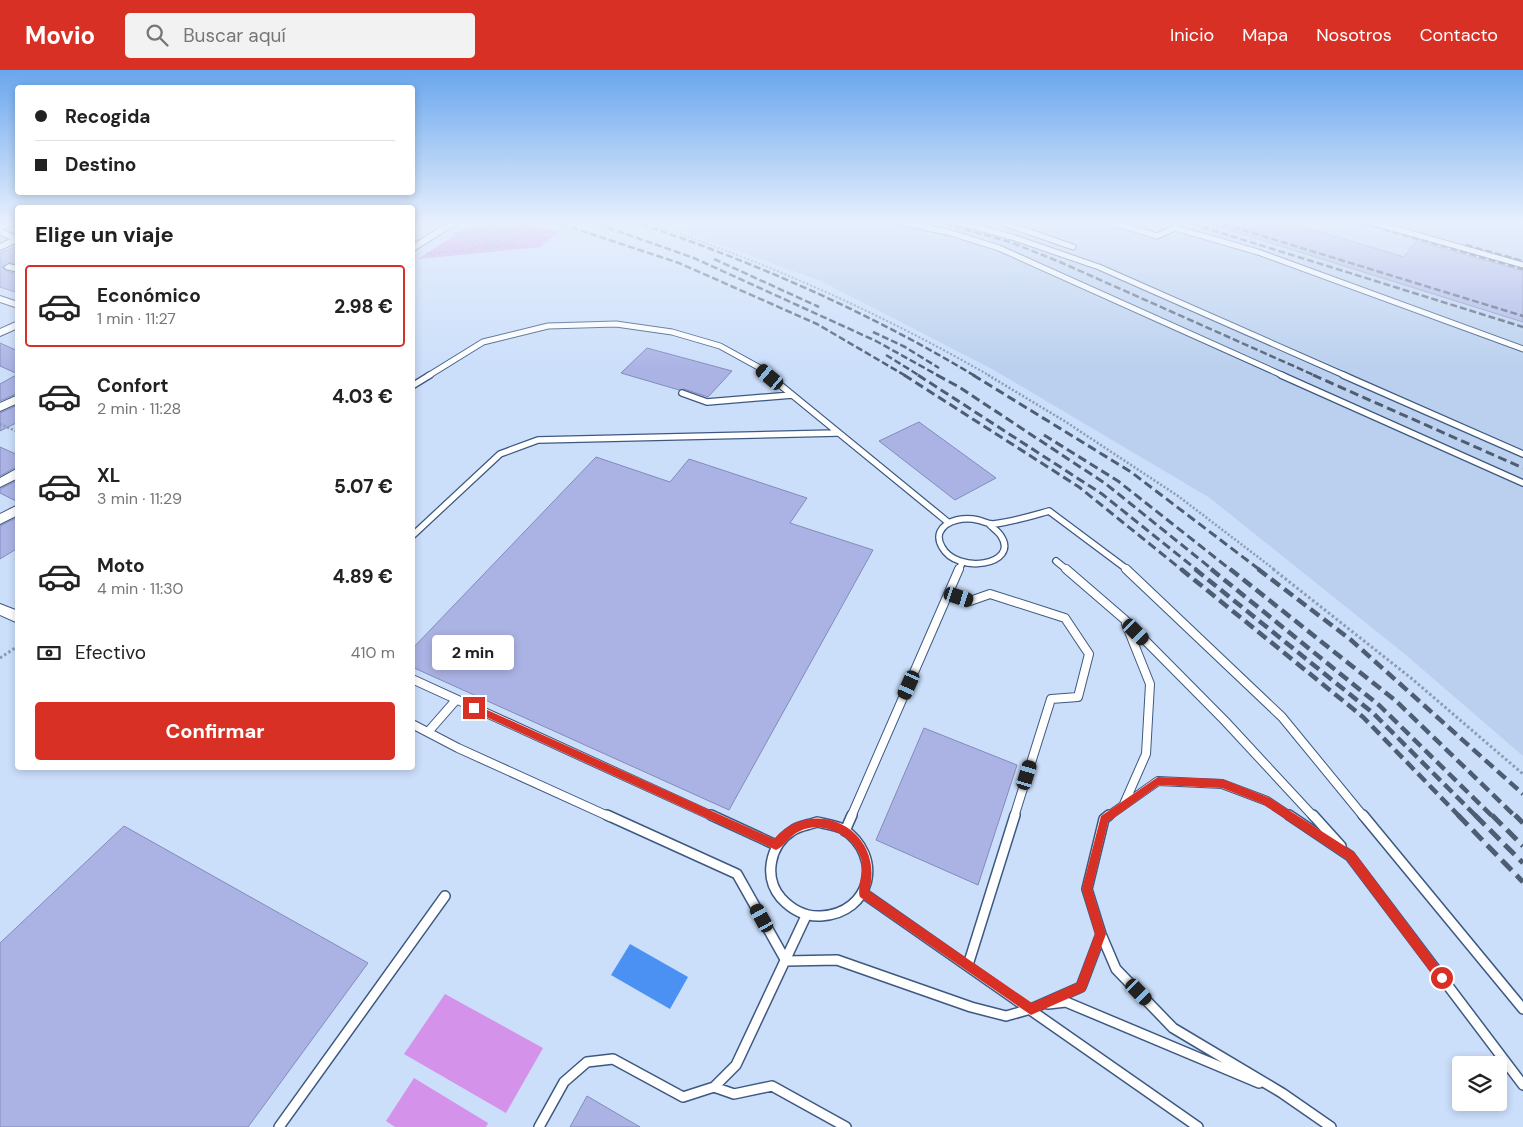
<!DOCTYPE html>
<html lang="es">
<head>
<meta charset="utf-8">
<style>
  :root { --surface:#fff; --page:#f2f2f2; --text:#222; --muted:#767676; --line:#e0e0e0; --accent:#d93025 }
  body { margin:0; font-family:"DM Sans",sans-serif; background:var(--page); color:var(--text); height:100vh; display:flex; flex-direction:column; font-size:19px; white-space:nowrap }
  * { box-sizing:border-box; margin:0 }
  p { font-size:16px; color:var(--muted) }
  .icon { flex:none; width:28px; height:28px; fill:none; stroke:currentColor; stroke-width:2; stroke-linecap:round; stroke-linejoin:round }
  .map { position:relative; flex:1; overflow:hidden }
  .panel { position:absolute; left:15px; top:135px; width:400px; height:565px; display:flex; flex-direction:column; background:var(--surface); border-radius:5px; box-shadow:0 2px 8px #0003 }
  .panel>* { flex:none }
  .banner { position:absolute; left:15px; top:15px; width:400px; height:110px; border-radius:5px; box-shadow:0 2px 8px #0003; display:grid; align-content:center; height:110px; padding:0 20px; background:var(--surface) }
  .fabs { position:absolute; left:1452px; top:986px; display:grid; gap:10px }
  .fabs a { display:grid; place-items:center; width:55px; height:55px; border-radius:5px; background:var(--surface); box-shadow:0 2px 8px #0003; font-size:25px }
  .end { position:absolute; width:22px; height:22px; margin:-11px; border:6px solid #d93025; background:#fff; box-shadow:0 0 0 2px #fff }
  .from { border-radius:50% }
  .bubble { position:absolute; height:35px; border-radius:5px; background:var(--surface); box-shadow:0 2px 8px #0003; font-size:16px; font-weight:800; line-height:35px; text-align:center }
  .car { position:absolute; width:15px; height:30px; margin:-15px -8px; border-radius:6px; box-shadow:0 0 4px 1px #0007; background:linear-gradient(#222 24%,#8ab4d8 0 40%,#222 0 76%,#8ab4d8 0 86%,#222 0) }
  .banner b { display:flex; align-items:center; gap:18px; height:48px; font-size:19px }
  .banner b+b { border-top:1px solid var(--line) }
  .banner i { width:12px; height:12px; background:var(--text) }
  ul { padding:0; list-style:none }
  li { display:flex; align-items:center; gap:15px; height:82px; margin:0 10px 8px; padding:0 10px; border:2px solid transparent; border-radius:5px }
  li div { flex:1 }
  li b { display:block; font-size:19px }
  li em { font-style:normal; font-weight:800 }
  li.selected { border-color:var(--accent) }
  li>.icon { width:45px; height:45px; stroke-width:1.5 }
  h2 { padding:0 20px; font-size:22px; line-height:60px }
  .pay { display:flex; align-items:center; gap:12px; height:55px; padding:0 20px; font-size:19px }
  .pay p { margin-inline-start:auto }
  .primary-button { display:flex; gap:10px; margin-top:auto; padding:10px 20px }
  .primary-button a { flex:1; height:58px; border-radius:5px; background:var(--accent); color:#fff; font-size:20px; font-weight:800; line-height:58px; text-align:center }
  header { display:flex; align-items:center; gap:30px; box-sizing:border-box; height:70px; padding:0 25px; background:var(--accent); color:#fff }
  header strong { font-size:24px }
  nav { display:flex; gap:28px; margin-inline-start:auto; font-size:18px }
  .search { width:350px; height:45px; background:var(--page); display:flex; align-items:center; gap:12px; box-sizing:border-box; padding:0 18px; border-radius:5px; color:var(--muted); font-size:19px }
  .map>svg:first-child { display:block }
</style>
</head>
<body>
<header>
<strong>Movio</strong>
<div class="search"><svg class="icon" aria-label="search" viewBox="0 0 24 24"><circle cx="10" cy="10" r="6"/><path d="M15 15l6 6"/></svg>Buscar aquí</div>
<nav><a>Inicio</a><a>Mapa</a><a>Nosotros</a><a>Contacto</a></nav>
</header>
<div class="map">
<svg width="1523" height="1057" viewBox="0 0 1523 1057">
  <rect width="100%" height="100%" fill="#cbdefa"/>
  <path fill="#bad0ee" d="M654 151H1523V686L1406 585 1210 428 994 300 821 211Z"/>
  <path fill="#d492ea" d="M477 151H510L559 162 540 177 418 189Z
    M445 924 543 978 506 1043 404 984Z
    M414 1008 488 1053 486 1057H395L386 1051Z"/>
  <path fill="#4b91f4" d="M630 874 688 907 670 939 611 905Z"/>
  <path fill="#abb3e5" stroke="#838bbb" d="M1210 151H1284L1404 187 1416 171 1523 201V252L1210 154Z
    M18 176V194L8 192 2 197 6 201 18 204V223L0 217V183Z
    M0 273 18 281V304L0 296Z
    M647 278 732 301 708 327 684 319 679 320 621 303Z
    M18 304V323L0 331V314Z
    M18 335V352L0 361V343Z
    M919 352 996 408 955 430 879 371Z
    M0 377 18 385V396L0 406Z
    M596 387 670 412 689 389 807 428 790 453 873 480 729 740 412 597V579Z
    M18 410V432L0 423V419Z
    M18 447V478L0 489V456Z
    M924 658 1017 695 978 815 876 770Z
    M124 756 368 893 248 1057H0V873Z
    M587 1026 640 1057H570Z"/>
  <g fill="none" stroke-linecap="round" stroke-linejoin="round">
    <defs>
      <path id="lane-far3" d="M895 151 951 163 999 178 1284 306
        M955 151 1012 167 1099 197 1346 306
        M998 151 1073 177
        M1108 151 1157 166 1175 158 1258 182 1523 279
        M1367 151 1523 195
        M428 306 483 272 548 256 616 254 672 262 720 276 760 298 770 306"/>
      <path id="lane-far2" d="M768 305 949 453
        M1281 305 1523 413
        M1343 305 1523 384
        M412 316 430 305
        M682 323 707 332 792 325
        M990 455C993 458 999 462 1001 466 1020 495 957 505 942 477 939 472 938 467 940 462 946 449 966 447 978 450 983 451 987 454 993 454 1012 452 1031 446 1049 441L1128 500
        M412 466 500 384 538 370 837 363
        M1056 491 1067 500
        M959 500 962 493"/>
      <path id="lane-far1" d="M1066 499 1124 549 1225 651 1314 747
        M1126 499 1282 647 1364 747
        M949 524 970 531 990 524 1065 548 1089 584 1078 627 1051 629 1014 747
        M412 609 714 747
        M412 654 458 678 610 747
        M428 662 456 630
        M1124 734 1146 684 1150 614 1126 554
        M851 747 959 499
        M1107 747 1158 711 1222 714 1267 731 1291 747"/>
      <path id="lane" d="M607 745 737 804 786 891 837 890 971 937 1006 946 1031 939 1081 917 1101 864 1087 819 1104 749 1109 745
        M711 745 776 775
        M1289 745 1350 786 1523 1015
        M1313 745 1341 776
        M1363 745 1523 939
        M817 752C826 754 835 755 843 759 884 786 872 843 821 846 805 847 792 840 781 828 763 807 770 775 792 761 798 756 809 755 817 752Z
        M845 761 852 745
        M863 823 1198 1057
        M1101 864 1116 899 1173 958 1282 1023 1331 1057
        M968 895 1015 745
        M1048 934 1066 932 1259 1013
        M714 1017 734 1024 772 1016 846 1057
        M279 1057 445 826
        M539 1057 564 1012 587 992 613 989 683 1027 714 1017 736 995 806 846"/>
      <path id="street" d="M8 151H18V153L2 160 18 166V172L0 180V174L10 169 0 165V155Z
        M450 151H458V153L412 182V175Z
        M9 194 18 196V202L6 199 4 197Z
        M0 226 18 232V238L0 232Z
        M18 251V258L0 266V259Z
        M18 325V333L0 341V333Z
        M18 398V408L0 417V408Z
        M18 435V445L0 454V444Z
        M0 534 18 541V553L0 545Z"/>
    </defs>
    <use href="#lane-far3" stroke="#3e5981" stroke-width="7"/>
    <use href="#lane-far2" stroke="#3e5981" stroke-width="8"/>
    <use href="#lane-far1" stroke="#3e5981" stroke-width="10"/>
    <use href="#lane" stroke="#3e5981" stroke-width="12"/>
    <use href="#street" stroke="#3e5981" stroke-width="2"/>
    <path stroke="#8b9cb4" stroke-width="2" stroke-dasharray="2 2" stroke-linecap="butt" d="M642 151C764 191 879 242 990 306
      M473 152 484 154 488 151
      M412 156 424 158
      M499 161 508 165C499 174 492 173 481 168L486 164Z
      M455 163C479 167 494 150 519 161L517 168
      M463 166 468 173 478 178
      M484 178 514 176
      M426 184 470 180 501 171"/>
    <path stroke="#8b9cb4" stroke-width="2.5" stroke-dasharray="2 2" stroke-linecap="butt" d="M988 305 1066 352 1178 426 1275 500
      M0 354 18 362"/>
    <path stroke="#8b9cb4" stroke-width="3" stroke-dasharray="2.5 2.5" stroke-linecap="butt" d="M1273 499 1411 608 1523 704
      M0 588 18 576"/>
    <use href="#lane-far3" stroke="#fff" stroke-width="5"/>
    <use href="#lane-far2" stroke="#fff" stroke-width="5.5"/>
    <use href="#lane-far1" stroke="#fff" stroke-width="8"/>
    <use href="#lane" stroke="#fff" stroke-width="9"/>
    <use href="#street" fill="#fff" fill-rule="evenodd"/>
    <path stroke="#4e5d71" stroke-width="2.5" stroke-dasharray="7 3" stroke-linecap="butt" d="M552 151 679 193 817 254 906 306
      M589 151 694 188 876 271 939 306
      M632 151C752 191 867 241 975 306
      M936 151 1010 172 1060 192 1316 306
      M1183 151 1523 257
      M1214 151 1523 246
      M1354 151 1523 199
      M1466 175 1523 191
      M714 189 819 237
      M873 262 905 277 939 298
      M886 285 920 306"/>
    <path stroke="#4e5d71" stroke-width="3" stroke-dasharray="9 4.5" stroke-linecap="butt" d="M904 305 1079 417 1182 500
      M918 305 1102 424 1197 500
      M937 305 959 317 1106 414 1213 500
      M973 305 1131 402 1260 500
      M1313 305 1523 398
      M1044 365 1118 411 1231 500"/>
    <path stroke="#4e5d71" stroke-width="4.5" stroke-dasharray="11 5.5" stroke-linecap="butt" d="M1181 499 1363 647 1460 747
      M1195 499 1373 643 1477 747
      M1211 499 1380 636 1493 747
      M1230 499 1396 631 1516 747
      M1258 499 1351 570 1523 724"/>
    <path stroke="#4e5d71" stroke-width="5" stroke-dasharray="14 7" stroke-linecap="butt" d="M1458 745 1523 812
      M1475 745 1523 793
      M1492 745 1523 776
      M1515 745 1523 753"/>
    <path stroke="#8b9cb4" stroke-width="2" stroke-dasharray="2 2" stroke-linecap="butt" d="M483 151 489 153
      M493 151 474 168 478 173 498 176 517 168"/>
  </g>
  <linearGradient id="sky" x2="0" y2="1"><stop stop-color="#69a6ed"/><stop offset="0.51" stop-color="#e8f0fd"/><stop offset="1" stop-color="#e8f0fd" stop-opacity="0"/></linearGradient>
  <rect width="1523" height="299" fill="url(#sky)"/>
  <path fill="#d93025" d="M474 634 774 769C815 723 886 761 869 821L1032 933 1077 913 1095 864 1082 819 1101 746 1158 707 1222 709 1270 728 1354 782 1448 908 1446 912 1442 913 1438 912 1346 789 1263 734 1222 718 1159 715 1108 752 1092 819 1106 864 1085 921 1031 945 860 827C857 821 863 803 862 792 857 767 823 749 800 761 790 765 785 776 776 780L471 640V635Z"/>
</svg>
<div class="fabs">
<a><svg class="icon" aria-label="layers" viewBox="0 0 24 24"><path d="M12 4l9 5-9 5-9-5zM3 14l9 5 9-5"/></svg></a>
</div>
<i class="end from" style="left:1442px;top:908px"></i>
<i class="end" style="left:474px;top:638px"></i>
<div class="bubble" style="left:432px;top:565px;width:82px">2 min</div>
<i class="car" style="left:770px;top:307px;rotate:310deg"></i>
<i class="car" style="left:959px;top:527px;rotate:108deg"></i>
<i class="car" style="left:1136px;top:562px;rotate:135deg"></i>
<i class="car" style="left:909px;top:615px;rotate:204deg"></i>
<i class="car" style="left:1027px;top:705px;rotate:17deg"></i>
<i class="car" style="left:762px;top:848px;rotate:331deg"></i>
<i class="car" style="left:1139px;top:922px;rotate:136deg"></i>
<div class="banner">
<b><i class="from"></i>Recogida</b>
<b><i></i>Destino</b>
</div>
<section class="panel">
<h2>Elige un viaje</h2>
<ul>
<li class="selected"><svg class="icon" aria-label="car" viewBox="0 0 24 24"><path d="M5 17H2v-5l4-1 3-4h7l3 4 3 1v5h-3M9 17h6M6 11h13"/><circle cx="7" cy="17" r="2"/><circle cx="17" cy="17" r="2"/></svg><div><b>Económico</b><p>1 min · 11:27</p></div><em>2.98 €</em></li>
<li><svg class="icon" aria-label="car" viewBox="0 0 24 24"><path d="M5 17H2v-5l4-1 3-4h7l3 4 3 1v5h-3M9 17h6M6 11h13"/><circle cx="7" cy="17" r="2"/><circle cx="17" cy="17" r="2"/></svg><div><b>Confort</b><p>2 min · 11:28</p></div><em>4.03 €</em></li>
<li><svg class="icon" aria-label="car" viewBox="0 0 24 24"><path d="M5 17H2v-5l4-1 3-4h7l3 4 3 1v5h-3M9 17h6M6 11h13"/><circle cx="7" cy="17" r="2"/><circle cx="17" cy="17" r="2"/></svg><div><b>XL</b><p>3 min · 11:29</p></div><em>5.07 €</em></li>
<li><svg class="icon" aria-label="car" viewBox="0 0 24 24"><path d="M5 17H2v-5l4-1 3-4h7l3 4 3 1v5h-3M9 17h6M6 11h13"/><circle cx="7" cy="17" r="2"/><circle cx="17" cy="17" r="2"/></svg><div><b>Moto</b><p>4 min · 11:30</p></div><em>4.89 €</em></li>
</ul>
<div class="pay"><svg class="icon" aria-label="cash" viewBox="0 0 24 24"><path d="M3 7h18v10H3z"/><circle cx="12" cy="12" r="2"/></svg>Efectivo<p>410 m</p></div>
<div class="primary-button"><a>Confirmar</a></div>
</section>
</div>
</body>
</html>
